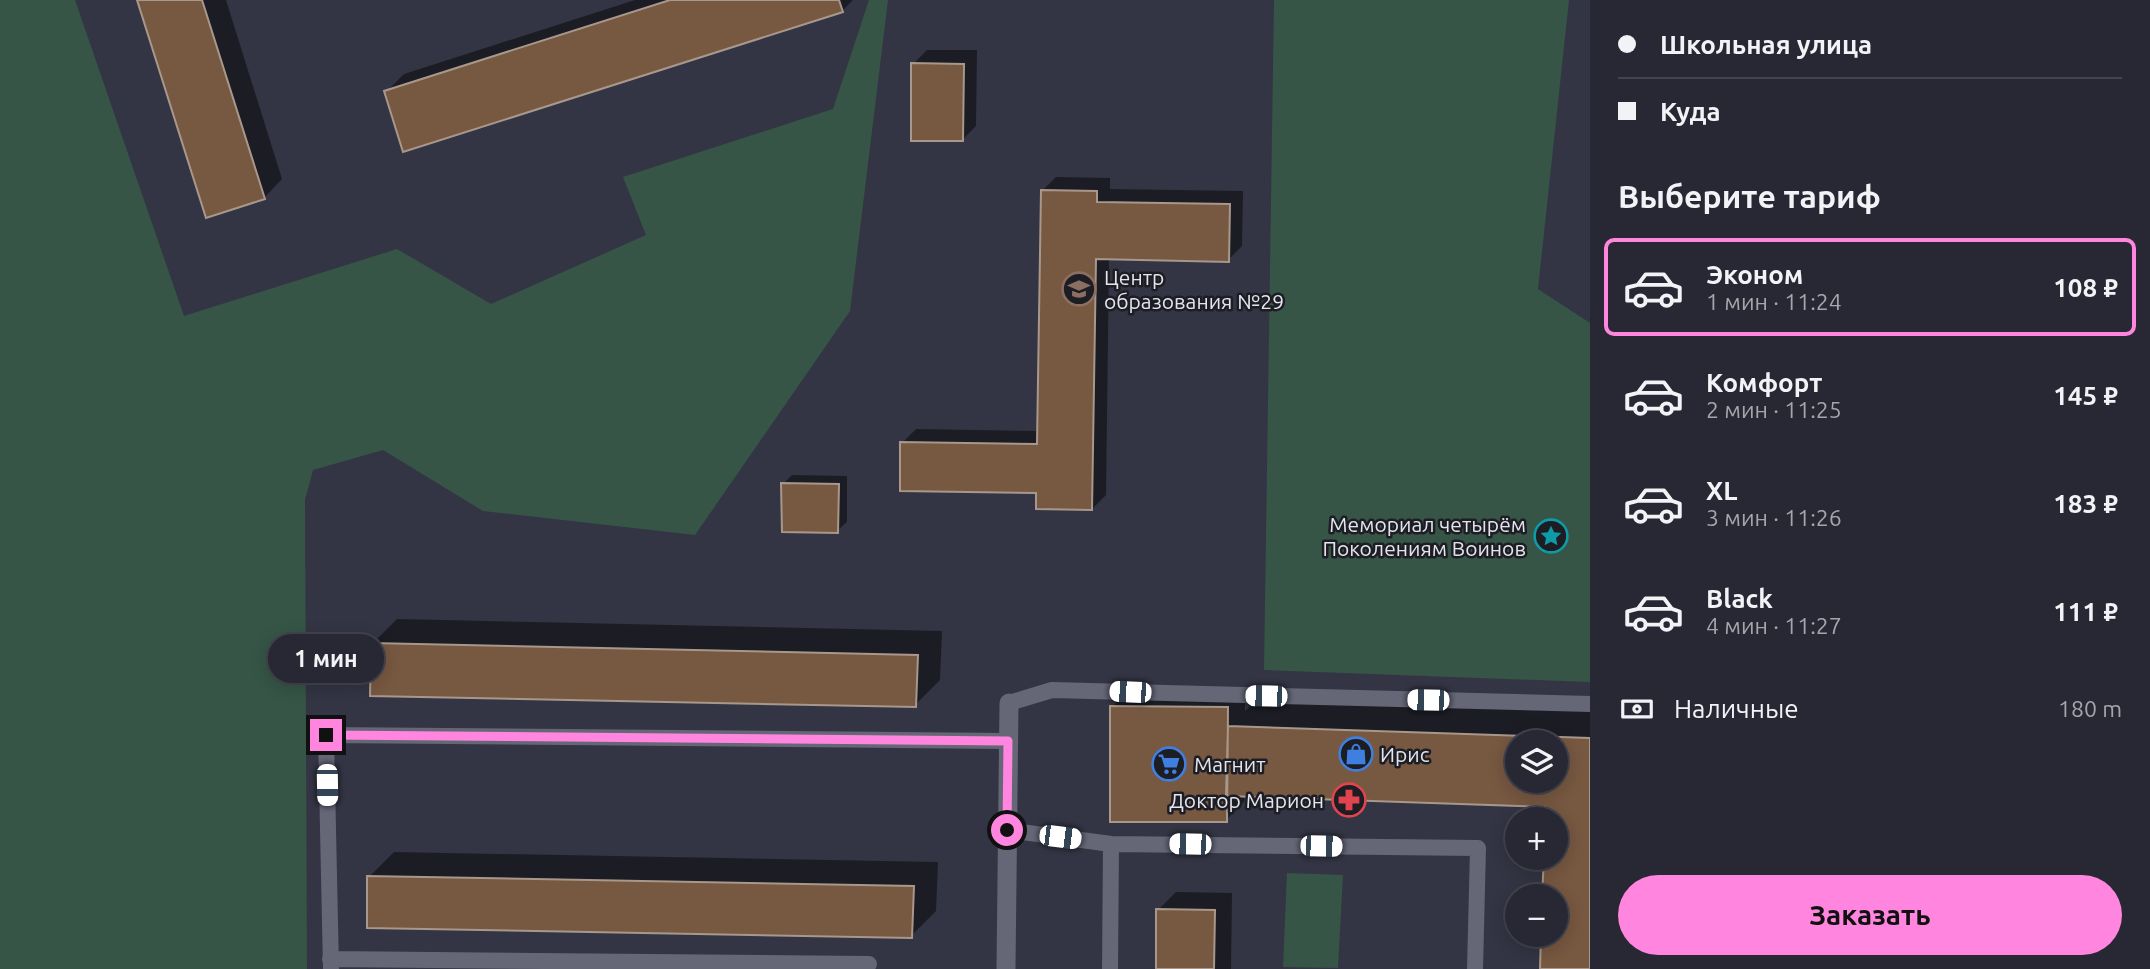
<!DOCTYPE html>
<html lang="ru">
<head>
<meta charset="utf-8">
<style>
  :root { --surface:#272833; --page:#2f303b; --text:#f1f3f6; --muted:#a4a6ac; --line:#43444e; --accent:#ff85de }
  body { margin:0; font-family:Ubuntu,sans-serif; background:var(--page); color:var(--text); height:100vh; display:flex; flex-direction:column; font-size:26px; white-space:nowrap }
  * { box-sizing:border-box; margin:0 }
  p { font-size:23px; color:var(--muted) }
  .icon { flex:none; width:38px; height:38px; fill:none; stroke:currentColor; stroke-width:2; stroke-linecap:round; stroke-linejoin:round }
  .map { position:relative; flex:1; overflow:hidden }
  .side { display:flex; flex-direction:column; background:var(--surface); width:560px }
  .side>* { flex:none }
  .top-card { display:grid; align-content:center; height:154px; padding:0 28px; background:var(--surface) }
  .fabs { position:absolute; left:1505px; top:730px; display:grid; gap:14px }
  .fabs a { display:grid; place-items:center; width:63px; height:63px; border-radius:50%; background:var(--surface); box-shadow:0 4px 18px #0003,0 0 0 2px var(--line); font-size:35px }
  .end { position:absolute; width:32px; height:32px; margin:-16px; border:9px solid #ff85de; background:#111; box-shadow:0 0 0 4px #111 }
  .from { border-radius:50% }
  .bubble { position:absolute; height:49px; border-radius:24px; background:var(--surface); box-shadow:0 4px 18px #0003,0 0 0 2px var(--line); font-size:23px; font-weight:700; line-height:49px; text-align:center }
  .car { position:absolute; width:21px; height:42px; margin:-21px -10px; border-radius:9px; box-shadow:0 0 5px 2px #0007; background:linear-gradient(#fff 24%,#345 0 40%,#fff 0 76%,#345 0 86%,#fff 0) }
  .top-card b { display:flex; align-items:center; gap:24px; height:66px; font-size:26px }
  .top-card b+b { border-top:2px solid var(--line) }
  .top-card i { width:18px; height:18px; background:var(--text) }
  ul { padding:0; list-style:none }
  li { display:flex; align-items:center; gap:21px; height:98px; margin:0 14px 10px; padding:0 14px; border:4px solid transparent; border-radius:10px }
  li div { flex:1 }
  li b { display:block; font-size:26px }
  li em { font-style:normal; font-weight:700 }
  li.active { border-color:var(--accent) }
  li>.icon { width:63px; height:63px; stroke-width:1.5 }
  h2 { padding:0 28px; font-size:32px; line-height:84px }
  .pay { display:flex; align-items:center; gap:18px; height:77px; padding:0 28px; font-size:26px }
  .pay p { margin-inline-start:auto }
  .cta { display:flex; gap:14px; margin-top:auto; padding:14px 28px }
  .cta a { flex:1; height:80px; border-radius:42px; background:var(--accent); color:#111; font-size:28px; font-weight:700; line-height:80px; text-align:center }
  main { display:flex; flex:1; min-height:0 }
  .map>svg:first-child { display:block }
</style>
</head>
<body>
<main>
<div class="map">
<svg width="1590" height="969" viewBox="0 0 1590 969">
  <rect width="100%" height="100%" fill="#343544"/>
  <path fill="#365546" d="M0 0H75L184 316 397 249 491 304 646 235 623 177 833 109 869 0H888L850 311 695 535 483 511 383 450 313 470 305 500 307 969H0Z
    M1274 0H1569L1538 289 1590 323V682L1264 670Z
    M1287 873 1343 875 1338 968 1283 967Z"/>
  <path fill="#0007" fill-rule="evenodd" d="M139 0H226L282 179 264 198Z
    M635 0H853L842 11 386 92 404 74Z
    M927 50H977L976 126 962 140 913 64Z
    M1056 177 1110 178V189L1243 191 1242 246 1228 260 1109 258 1106 495 1092 509 902 443 916 429 1039 431 1042 191Z
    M792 475 847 476V522L837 531 783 484Z
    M397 619 942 631 940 680 915 705 372 644Z
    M1130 689H1245V711L1265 692 1590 703V969H1542L1556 934V896H1544L1545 858H1556V819H1547V806L1245 795 1244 802 1226 820 1112 707ZM1517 742H1556V780H1517Z
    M394 852 938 862 936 911 911 936 369 877Z
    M1176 892 1232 893 1231 969H1157L1158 910Z"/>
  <path fill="#775841" stroke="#a8988b" stroke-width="2" fill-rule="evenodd" d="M137 0H202L265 199 206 218Z
    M670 0H839L843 12 403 152 384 91Z
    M911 63 964 64 963 141H911Z
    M1041 190 1097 191V202L1230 204 1229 262 1096 259 1092 510 1036 509V493L900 491V442L1037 444Z
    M781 483 839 484 838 533 782 532Z
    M371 643 918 655 916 707 370 696Z
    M1110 706 1228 707 1227 822H1110Z
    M1228 726 1590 738V969H1540L1541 934H1556V896H1542L1544 858H1556V819H1545V807L1226 796ZM1517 742H1556V780H1517Z
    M367 876 914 886 912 938 367 928Z
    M1156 909 1215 910 1214 969H1156Z"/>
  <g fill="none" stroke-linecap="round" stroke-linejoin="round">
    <path stroke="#656676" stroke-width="16" d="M1009 703 1052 690 1590 704
      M1007 830 1111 844 1478 848 1475 969
      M330 959 869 964
      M331 969 326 735 1008 741
      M1110 969 1111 844"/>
    <path stroke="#656676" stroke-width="19" d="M1006 969 1009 703"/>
  </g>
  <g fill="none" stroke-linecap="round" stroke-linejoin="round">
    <path stroke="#ff85de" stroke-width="9" d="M326 735 1008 741 1007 830"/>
  </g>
  <defs>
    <symbol id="school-ring" viewBox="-11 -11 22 22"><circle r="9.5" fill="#1d1d24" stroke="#8d6e63" stroke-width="1.5"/><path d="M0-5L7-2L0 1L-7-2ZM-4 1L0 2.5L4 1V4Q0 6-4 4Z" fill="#8d6e63"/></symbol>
    <symbol id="sight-ring" viewBox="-11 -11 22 22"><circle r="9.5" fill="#1d1d24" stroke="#0f9aa8" stroke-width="1.5"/><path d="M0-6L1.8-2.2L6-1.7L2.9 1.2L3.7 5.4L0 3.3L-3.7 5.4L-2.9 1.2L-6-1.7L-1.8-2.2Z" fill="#0f9aa8"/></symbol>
    <symbol id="shop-ring" viewBox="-11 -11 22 22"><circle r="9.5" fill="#1d1d24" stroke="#3f7fe0" stroke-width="1.5"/><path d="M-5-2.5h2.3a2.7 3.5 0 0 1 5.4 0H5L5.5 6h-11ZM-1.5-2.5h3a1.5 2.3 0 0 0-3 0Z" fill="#3f7fe0"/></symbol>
    <symbol id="supermarket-ring" viewBox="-11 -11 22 22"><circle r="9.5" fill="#1d1d24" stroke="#3f7fe0" stroke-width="1.5"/><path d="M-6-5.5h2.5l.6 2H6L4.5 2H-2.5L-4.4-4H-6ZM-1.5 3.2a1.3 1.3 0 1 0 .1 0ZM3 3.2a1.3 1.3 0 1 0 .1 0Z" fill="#3f7fe0"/></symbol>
    <symbol id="pharmacy-ring" viewBox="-11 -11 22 22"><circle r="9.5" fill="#1d1d24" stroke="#e0444e" stroke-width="1.5"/><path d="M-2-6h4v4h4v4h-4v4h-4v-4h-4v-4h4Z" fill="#e0444e"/></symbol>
  </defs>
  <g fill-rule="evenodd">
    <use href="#school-ring" x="1060" y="270" width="38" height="38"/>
    <use href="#sight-ring" x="1532" y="517" width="38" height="38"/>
    <use href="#shop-ring" x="1337" y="735" width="38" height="38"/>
    <use href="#supermarket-ring" x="1150" y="745" width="38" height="38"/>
    <use href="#pharmacy-ring" x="1330" y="781" width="38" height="38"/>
  </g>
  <g text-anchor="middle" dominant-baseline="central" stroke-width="5" stroke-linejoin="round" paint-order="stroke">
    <g font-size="21" fill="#e3e4ee" stroke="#1d1d24" text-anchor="start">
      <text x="1104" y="277">Центр<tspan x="1104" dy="24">образования №29</tspan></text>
      <text x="1526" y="524" text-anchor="end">Мемориал четырём<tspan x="1526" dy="24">Поколениям Воинов</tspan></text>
      <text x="1380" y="754">Ирис</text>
      <text x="1194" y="764">Магнит</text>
      <text x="1324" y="800" text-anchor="end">Доктор Марион</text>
    </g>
  </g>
</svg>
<div class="fabs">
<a><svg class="icon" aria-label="layers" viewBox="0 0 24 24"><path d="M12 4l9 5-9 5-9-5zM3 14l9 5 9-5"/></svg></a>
<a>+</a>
<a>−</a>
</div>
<i class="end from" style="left:1007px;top:830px"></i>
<i class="end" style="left:326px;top:735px"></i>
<div class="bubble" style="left:268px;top:634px;width:116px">1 мин</div>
<i class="car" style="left:1130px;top:692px;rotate:272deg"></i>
<i class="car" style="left:1266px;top:696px;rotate:271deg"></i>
<i class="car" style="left:1428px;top:700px;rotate:271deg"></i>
<i class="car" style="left:327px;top:785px;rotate:179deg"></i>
<i class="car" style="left:1060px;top:837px;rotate:97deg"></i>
<i class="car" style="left:1190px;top:844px;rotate:271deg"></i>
<i class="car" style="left:1321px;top:846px;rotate:91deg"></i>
</div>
<section class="side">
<div class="top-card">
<b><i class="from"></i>Школьная улица</b>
<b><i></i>Куда</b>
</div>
<h2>Выберите тариф</h2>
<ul>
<li class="active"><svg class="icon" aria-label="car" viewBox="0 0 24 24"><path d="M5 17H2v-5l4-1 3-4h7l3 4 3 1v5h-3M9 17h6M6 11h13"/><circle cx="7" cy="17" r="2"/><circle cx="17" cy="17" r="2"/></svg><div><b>Эконом</b><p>1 мин · 11:24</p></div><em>108 ₽</em></li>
<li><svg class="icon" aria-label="car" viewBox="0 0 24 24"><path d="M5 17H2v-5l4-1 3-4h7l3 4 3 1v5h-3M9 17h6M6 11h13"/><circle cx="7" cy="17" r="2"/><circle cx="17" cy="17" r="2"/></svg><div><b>Комфорт</b><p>2 мин · 11:25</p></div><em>145 ₽</em></li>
<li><svg class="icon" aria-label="car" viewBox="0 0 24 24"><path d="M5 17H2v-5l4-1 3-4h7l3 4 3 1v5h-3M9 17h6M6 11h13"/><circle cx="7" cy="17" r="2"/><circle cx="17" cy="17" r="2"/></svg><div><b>XL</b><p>3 мин · 11:26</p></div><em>183 ₽</em></li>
<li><svg class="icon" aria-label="car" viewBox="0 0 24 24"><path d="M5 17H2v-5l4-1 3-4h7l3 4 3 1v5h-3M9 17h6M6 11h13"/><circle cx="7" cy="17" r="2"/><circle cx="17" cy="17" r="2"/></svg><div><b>Black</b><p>4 мин · 11:27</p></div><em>111 ₽</em></li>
</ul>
<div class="pay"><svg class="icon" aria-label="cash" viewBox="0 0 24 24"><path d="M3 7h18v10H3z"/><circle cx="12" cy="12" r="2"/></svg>Наличные<p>180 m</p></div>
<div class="cta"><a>Заказать</a></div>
</section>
</main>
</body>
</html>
